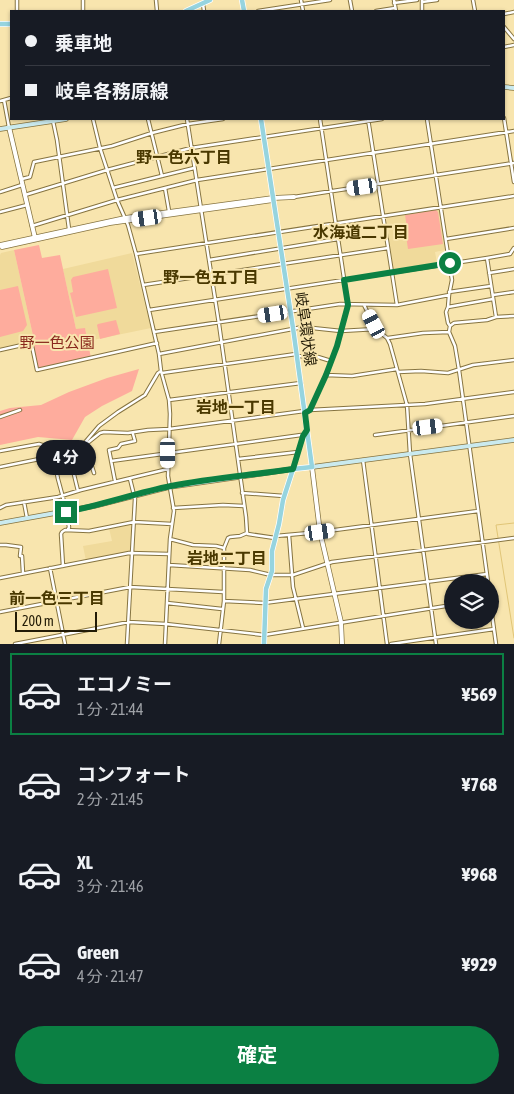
<!DOCTYPE html>
<html lang="ja">
<head>
<meta charset="utf-8">
<style>
  :root { --surface:#171b24; --page:#242831; --text:#f1f3f6; --muted:#9ea1a6; --line:#363941; --accent:#0b8043 }
  body { margin:0; font-family:"Asap Condensed","Noto Sans JP",sans-serif; background:var(--page); color:var(--text); height:100vh; display:flex; flex-direction:column; font-size:19px; white-space:nowrap }
  * { box-sizing:border-box; margin:0 }
  p { font-size:16px; color:var(--muted) }
  .icon { flex:none; width:28px; height:28px; fill:none; stroke:currentColor; stroke-width:2; stroke-linecap:round; stroke-linejoin:round }
  .map { position:relative; height:644px; overflow:hidden }
  .sheet { display:flex; flex-direction:column; background:var(--surface); flex:1 }
  .sheet>* { flex:none }
  .hud { position:absolute; left:10px; top:10px; width:495px; height:110px; border-radius:0px; box-shadow:0 1px 4px #0004; display:grid; align-content:center; height:110px; padding:0 15px; background:var(--surface) }
  .tools { position:absolute; left:444px; top:574px; display:grid; gap:10px }
  .tools a { display:grid; place-items:center; width:55px; height:55px; border-radius:50%; background:var(--surface); box-shadow:0 1px 4px #0004; font-size:25px }
  .scale { position:absolute; left:15px; bottom:12px; width:82px; box-sizing:border-box; padding-left:5px; border:2px solid #221b06; border-top:0; font-size:14px; line-height:18px; white-space:nowrap; color:#221b06; -webkit-text-stroke:4px #f8e5ae; paint-order:stroke }
  .end { position:absolute; width:22px; height:22px; margin:-11px; border:6px solid #0b8043; background:#fff; box-shadow:0 0 0 2px #fff }
  .from { border-radius:50% }
  .bubble { position:absolute; height:35px; border-radius:18px; background:var(--surface); box-shadow:0 1px 4px #0004; font-size:16px; font-weight:700; line-height:35px; text-align:center }
  .car { position:absolute; width:15px; height:30px; margin:-15px -8px; border-radius:6px; box-shadow:0 0 4px 1px #0007; background:linear-gradient(#fff 24%,#345 0 40%,#fff 0 76%,#345 0 86%,#fff 0) }
  .hud b { display:flex; align-items:center; gap:18px; height:48px; font-size:19px }
  .hud b+b { border-top:1px solid var(--line) }
  .hud i { width:12px; height:12px; background:var(--text) }
  ul { padding:9px 0 0; list-style:none }
  li { display:flex; align-items:center; gap:15px; height:82px; margin:0 10px 8px; padding:0 5px; border:2px solid transparent; border-radius:0px }
  li div { flex:1 }
  li b { display:block; font-size:19px }
  li em { font-style:normal; font-weight:700 }
  li.selected { border-color:var(--accent) }
  li>.icon { width:45px; height:45px; stroke-width:1.5 }
  .primary-button { display:flex; gap:10px; margin-top:auto; padding:10px 15px }
  .primary-button a { flex:1; height:58px; border-radius:30px; background:var(--accent); color:#fff; font-size:20px; font-weight:700; line-height:58px; text-align:center }
  .map>svg:first-child { display:block }
</style>
</head>
<body>
<div class="map">
<svg width="514" height="644" viewBox="0 0 514 644">
  <rect width="100%" height="100%" fill="#f8e5ae"/>
  <path fill="#f0da9b" d="M438 209 440 210 445 250 435 252 437 263 393 269 386 217Z
    M14 250 34 340 0 349V255L1 253Z
    M132 253 151 328 88 341 85 329H76L63 269Z
    M133 524 131 551 86 561 83 546 112 541 109 528Z"/>
  <path fill="#feac9d" d="M436 210 438 212 443 244 408 249 405 229 407 228 405 215Z
    M39 245 42 258 60 255 76 329 85 328 91 358 38 369 32 341 34 340 14 250Z
    M108 269 117 308 76 317 70 293 73 292 71 280 73 277Z
    M18 286 27 325 23 331 0 337V290Z
    M116 320 120 334 100 339 97 325 98 324Z
    M139 369 132 391 102 406 85 417 72 440 38 437 0 445V411L10 408 41 405 69 392 107 378Z"/>
  <g fill="none" stroke-linecap="round" stroke-linejoin="round">
    <path stroke="#e0c577" stroke-width="1" d="M514 523 496 525 514 638"/>
    <defs>
      <path id="minor" d="M156 0 157 11
        M301 0 303 11
        M350 0 352 11
        M394 0 396 11
        M422 0V11
        M473 0 475 11
        M422 2 437 0
        M394 3 417 0
        M203 4 204 11
        M17 11V0
        M83 11V0
        M258 11 330 0
        M376 11 395 8
        M504 14 514 12
        M504 27 514 39
        M504 47 514 45
        M4 100 9 127
        M0 101 11 98
        M504 118 514 182
        M93 119 100 148 117 200 128 225 136 254 159 354 161 371 169 400 170 414 168 476 174 511 170 539 165 644
        M148 119 162 176
        M187 119 219 324 246 517 247 533
        M368 119 397 305
        M427 119 452 280 449 295 448 307 446 312 448 323 450 326
        M53 121 57 140 69 229
        M22 179 30 177 34 162 112 146 152 133 188 124 223 119
        M113 188 194 168
        M165 188 169 211
        M0 192 22 185
        M25 195 107 170 191 148 382 119
        M294 197 514 163
        M0 212 27 205
        M32 226 117 200 197 180 514 131
        M446 239 514 228
        M136 254 514 196
        M487 258 496 317
        M209 260 338 239
        M489 273 514 269
        M143 285 388 248
        M449 292 491 286
        M493 295 514 292
        M364 305 376 329 387 338 390 344 407 405 410 454 436 644
        M448 307 493 299
        M149 310 487 258 510 254 514 248
        M154 332 340 304 397 305 449 295
        M449 332 455 346 459 370 488 582
        M449 332 450 326 454 323 487 320 496 317 514 316
        M388 338 423 333 449 332
        M0 350 31 343 32 346 37 370 157 343
        M159 354 303 327 341 331 376 329
        M297 356 318 357 331 361
        M398 372 421 371 448 373 473 365 514 360
        M162 373 296 354
        M326 375 352 376 397 369
        M169 400 301 383
        M310 410 326 375 337 346 348 305 320 119
        M305 413 310 410 425 404 514 392
        M0 417 20 410
        M375 435 514 416
        M85 445 100 433 104 432 128 433 148 430 169 429 304 411
        M85 445 94 473
        M0 451 39 444 51 448 54 459 58 479 65 505 69 527 68 530
        M69 454 78 491
        M238 459 298 452
        M363 460 387 644
        M111 461 301 435 303 436
        M0 467 54 456 69 454 75 451 81 447 99 426 118 412 145 395 158 373 161 371
        M293 469 303 436
        M115 481 109 450 118 448 121 444 135 441 133 434
        M242 493 284 496
        M24 502 27 518
        M0 508 6 505 58 497 81 490 168 469
        M173 508 223 505 244 506
        M289 535 293 587 303 628
        M276 536 320 532 478 511
        M170 539 193 545 216 546 224 548
        M0 545H6L21 547 20 556H22L23 573
        M169 565 250 570 271 575H293L332 562 514 538
        M63 566 61 534 62 532 65 530 89 531 134 522 172 524
        M50 568 65 644
        M0 578 129 553 169 554
        M490 600 496 644
        M224 601 264 603 487 574
        M167 603 222 609
        M0 612 130 587 223 592
        M15 644 129 622 166 624 264 635 452 605
        M127 644 135 499 130 479
        M219 644 224 601V548L228 538 230 537 240 536 247 533 248 534 275 538
        M391 644 494 629"/>
      <path id="tertiary" d="M9 127 35 238
        M0 245 125 218 273 198 294 197
        M2 247 110 223 273 200
        M312 467 320 532 341 622 342 644"/>
      <path id="secondary" d="M504 87 514 88
        M0 129 66 119
        M312 467 514 440
        M0 523 94 506 169 487 293 469"/>
      <path id="primary" d="M242 0 244 11
        M186 11 210 0
        M0 24H11
        M261 119 293 328 312 467 293 469 283 500 279 524 272 551V571L266 589 264 644"/>
    </defs>
    <use href="#minor" stroke="#867441" stroke-width="4.5"/>
    <use href="#tertiary" stroke="#867441" stroke-width="5.5"/>
    <use href="#secondary" stroke="#867441" stroke-width="5.5"/>
    <use href="#primary" stroke="#fff" stroke-width="6"/>
    <use href="#minor" stroke="#fff" stroke-width="2.5"/>
    <use href="#tertiary" stroke="#fff" stroke-width="4"/>
    <use href="#secondary" stroke="#caeaef" stroke-width="4"/>
    <use href="#primary" stroke="#96d4df" stroke-width="4.5"/>
  </g>
  <g fill="none" stroke-linecap="round" stroke-linejoin="round">
    <path stroke="#0b8043" stroke-width="6" d="M66 512C102 505 136 493 171 486 211 478 253 475 293 469L303 436 307 430 305 413 310 410 326 375 337 346 348 305 344 280 450 263"/>
  </g>
  <g text-anchor="middle" dominant-baseline="central" stroke-width="4" stroke-linejoin="round" paint-order="stroke">
    <g font-size="15" fill="#221b06" stroke="#f8e5ae">
      <text transform="translate(306 329) rotate(82)">岐阜環状線</text>
    </g>
    <g font-size="15" fill="#89291d" stroke="#f8e5ae">
      <text x="57" y="342">野一色公園</text>
    </g>
    <g font-size="16" font-weight="bold" fill="#493800" stroke="#f8e5ae">
      <text x="184" y="157">野一色六丁目</text>
      <text x="361" y="232">水海道二丁目</text>
      <text x="211" y="277">野一色五丁目</text>
      <text x="236" y="407">岩地一丁目</text>
      <text x="227" y="558">岩地二丁目</text>
      <text x="57" y="598">前一色三丁目</text>
    </g>
  </g>
</svg>
<div class="tools">
<a><svg class="icon" aria-label="layers" viewBox="0 0 24 24"><path d="M12 4l9 5-9 5-9-5zM3 14l9 5 9-5"/></svg></a>
</div>
<div class="scale">200 m</div>
<i class="end from" style="left:450px;top:263px"></i>
<i class="end" style="left:66px;top:512px"></i>
<div class="bubble" style="left:36px;top:440px;width:60px">4 分</div>
<i class="car" style="left:362px;top:187px;rotate:262deg"></i>
<i class="car" style="left:147px;top:218px;rotate:262deg"></i>
<i class="car" style="left:273px;top:314px;rotate:261deg"></i>
<i class="car" style="left:374px;top:324px;rotate:332deg"></i>
<i class="car" style="left:428px;top:427px;rotate:83deg"></i>
<i class="car" style="left:168px;top:453px;rotate:180deg"></i>
<i class="car" style="left:320px;top:532px;rotate:82deg"></i>
<div class="hud">
<b><i class="from"></i>乗車地</b>
<b><i></i>岐阜各務原線</b>
</div>
</div>
<section class="sheet">
<ul>
<li class="selected"><svg class="icon" aria-label="car" viewBox="0 0 24 24"><path d="M5 17H2v-5l4-1 3-4h7l3 4 3 1v5h-3M9 17h6M6 11h13"/><circle cx="7" cy="17" r="2"/><circle cx="17" cy="17" r="2"/></svg><div><b>エコノミー</b><p>1 分 · 21:44</p></div><em>¥569</em></li>
<li><svg class="icon" aria-label="car" viewBox="0 0 24 24"><path d="M5 17H2v-5l4-1 3-4h7l3 4 3 1v5h-3M9 17h6M6 11h13"/><circle cx="7" cy="17" r="2"/><circle cx="17" cy="17" r="2"/></svg><div><b>コンフォート</b><p>2 分 · 21:45</p></div><em>¥768</em></li>
<li><svg class="icon" aria-label="car" viewBox="0 0 24 24"><path d="M5 17H2v-5l4-1 3-4h7l3 4 3 1v5h-3M9 17h6M6 11h13"/><circle cx="7" cy="17" r="2"/><circle cx="17" cy="17" r="2"/></svg><div><b>XL</b><p>3 分 · 21:46</p></div><em>¥968</em></li>
<li><svg class="icon" aria-label="car" viewBox="0 0 24 24"><path d="M5 17H2v-5l4-1 3-4h7l3 4 3 1v5h-3M9 17h6M6 11h13"/><circle cx="7" cy="17" r="2"/><circle cx="17" cy="17" r="2"/></svg><div><b>Green</b><p>4 分 · 21:47</p></div><em>¥929</em></li>
</ul>
<div class="primary-button"><a>確定</a></div>
</section>
</body>
</html>
